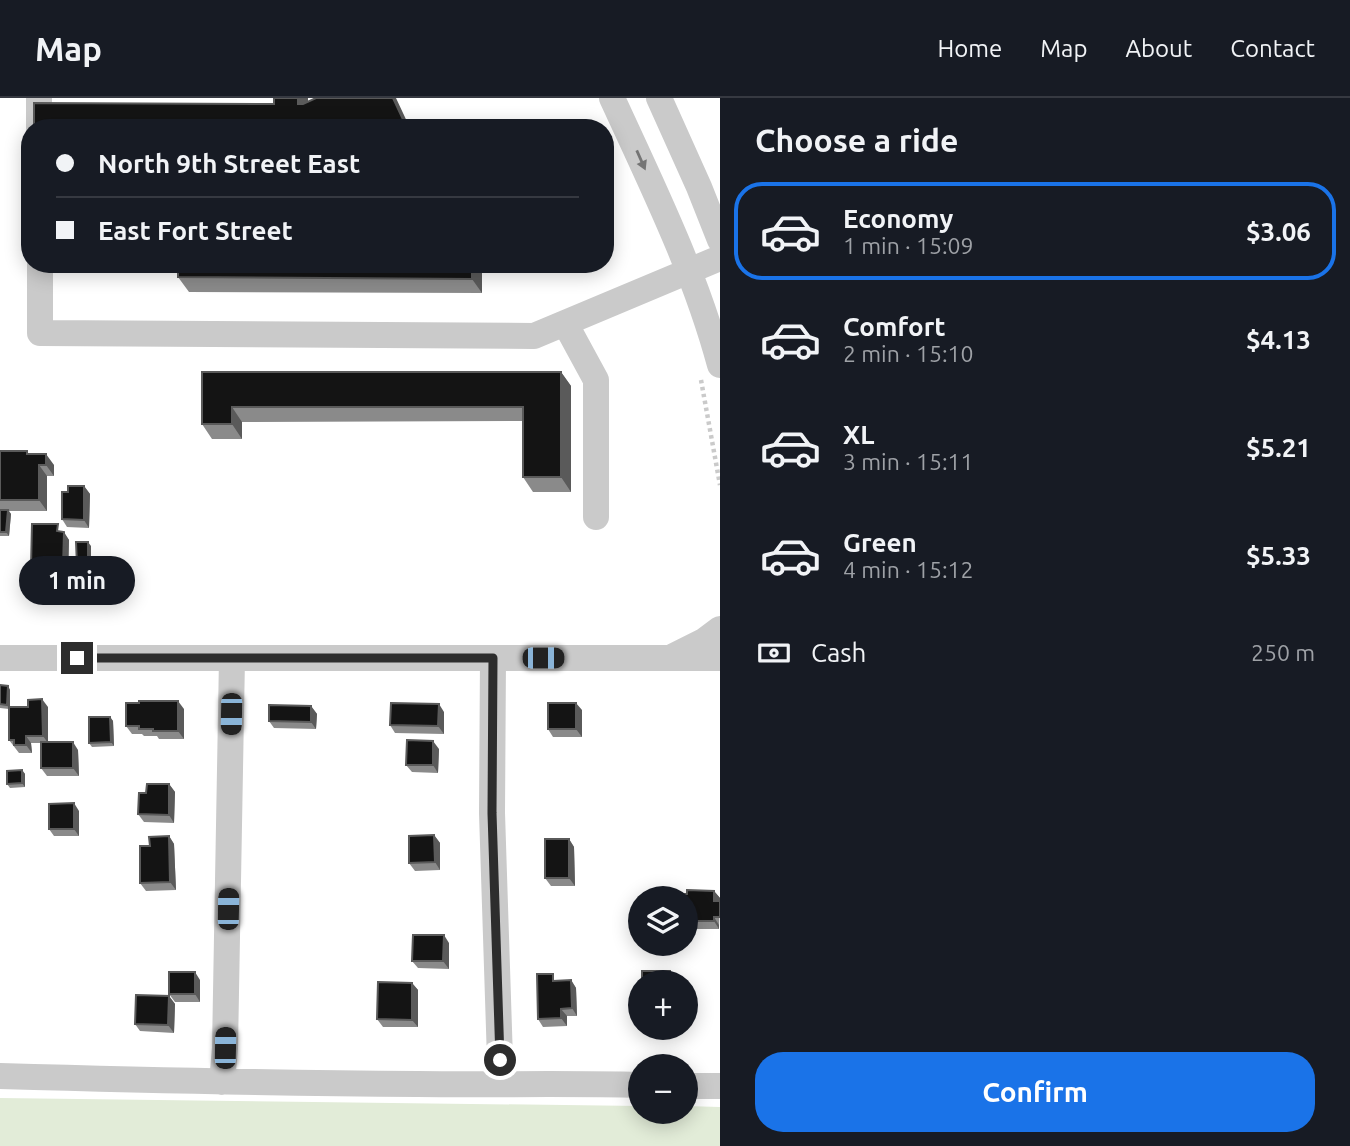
<!DOCTYPE html>
<html lang="en">
<head>
<meta charset="utf-8">
<style>
  :root { --surface:#171b24; --page:#242831; --text:#f1f3f6; --muted:#9ea1a6; --line:#363941; --accent:#1a73e8 }
  body { margin:0; font-family:Ubuntu,sans-serif; background:var(--page); color:var(--text); height:100vh; display:flex; flex-direction:column; font-size:26px; white-space:nowrap }
  * { box-sizing:border-box; margin:0 }
  p { font-size:23px; color:var(--muted) }
  .icon { flex:none; width:38px; height:38px; fill:none; stroke:currentColor; stroke-width:2; stroke-linecap:round; stroke-linejoin:round }
  .map { position:relative; flex:1; overflow:hidden }
  .details { display:flex; flex-direction:column; background:var(--surface); width:630px }
  .details>* { flex:none }
  .hud { position:absolute; left:21px; top:21px; width:593px; height:154px; border-radius:28px; box-shadow:0 4px 18px #0003; display:grid; align-content:center; height:154px; padding:0 35px; background:var(--surface) }
  .tools { position:absolute; left:628px; top:788px; display:grid; gap:14px }
  .tools a { display:grid; place-items:center; width:70px; height:70px; border-radius:50%; background:var(--surface); box-shadow:0 4px 18px #0003; font-size:35px }
  .end { position:absolute; width:32px; height:32px; margin:-16px; border:9px solid #2d2d2d; background:#fff; box-shadow:0 0 0 4px #fff }
  .from { border-radius:50% }
  .bubble { position:absolute; height:49px; border-radius:24px; background:var(--surface); box-shadow:0 4px 18px #0003; font-size:23px; font-weight:600; line-height:49px; text-align:center }
  .car { position:absolute; width:21px; height:42px; margin:-21px -10px; border-radius:9px; box-shadow:0 0 5px 2px #0007; background:linear-gradient(#222 24%,#8ab4d8 0 40%,#222 0 76%,#8ab4d8 0 86%,#222 0) }
  .hud b { display:flex; align-items:center; gap:24px; height:66px; font-size:26px }
  .hud b+b { border-top:2px solid var(--line) }
  .hud i { width:18px; height:18px; background:var(--text) }
  ul { padding:0; list-style:none }
  li { display:flex; align-items:center; gap:21px; height:98px; margin:0 14px 10px; padding:0 21px; border:4px solid transparent; border-radius:28px }
  li div { flex:1 }
  li b { display:block; font-size:26px }
  li em { font-style:normal; font-weight:600 }
  li.on { border-color:var(--accent) }
  li>.icon { width:63px; height:63px; stroke-width:1.5 }
  h2 { padding:0 35px; font-size:32px; line-height:84px }
  .pay { display:flex; align-items:center; gap:18px; height:77px; padding:0 35px; font-size:26px }
  .pay p { margin-inline-start:auto }
  .button { display:flex; gap:14px; margin-top:auto; padding:14px 35px }
  .button a { flex:1; height:80px; border-radius:28px; background:var(--accent); color:#fff; font-size:28px; font-weight:600; line-height:80px; text-align:center }
  header { display:flex; align-items:center; gap:42px; box-sizing:border-box; height:98px; padding:0 35px; background:var(--surface); border-bottom:2px solid var(--line) }
  header strong { font-size:33px }
  nav { display:flex; gap:38px; margin-inline-start:auto; font-size:24px }
  main { display:flex; flex:1; min-height:0 }
  .map>svg:first-child { display:block }
</style>
</head>
<body>
<header>
<strong>Map</strong>
<nav><a>Home</a><a>Map</a><a>About</a><a>Contact</a></nav>
</header>
<main>
<div class="map">
<svg width="720" height="1048" viewBox="0 0 720 1048">
  <rect width="100%" height="100%" fill="#fff"/>
  <path fill="#e2ecd8" d="M0 1000 640 1008V1013H686V1008L720 1009V1048H0Z"/>
  <g fill="none" stroke-linecap="round" stroke-linejoin="round">
    <path stroke="#cacaca" stroke-width="4.5" stroke-dasharray="3.5 3.5" stroke-linecap="butt" d="M701 282 720 387"/>
    <path stroke="#cacaca" stroke-width="26" d="M39 0V30
      M612 0C652 87 695 174 720 267
      M659 0 699 89 720 142
      M40 166V235L534 238 720 160
      M565 225 596 282V419
      M674 558 704 543 720 531
      M0 560H720
      M493 560 492 715 500 962 497 985
      M0 978C139 982 279 985 418 986 492 987 566 985 640 987
      M222 984 225 950 232 560
      M686 988H720"/>
  </g>
  <path fill="#8a8a8a" d="M482 166V195L189 194 178 179Z
    M202 274H561L571 288V394H533L523 379V323L242 324V341H212L202 326Z
    M0 353 28 356 54 367V378H47V413H9L11 416 9 438H0Z
    M84 388 90 396 89 430 67 429 62 421 68 394Z
    M63 434 69 442 68 477 36 476 31 469Z
    M91 448V471H80L77 467Z
    M0 587 8 588 10 592V609H48V644L78 652 79 678H47L41 670V645H31L32 655H19L9 642V611L0 610Z
    M311 608 317 616 316 631 274 630 269 623Z
    M184 611V641H159L157 638H144L142 636H132L126 628Z
    M582 612V639H553L548 631Z
    M444 614V636L395 635 390 627Z
    M110 619 113 623 114 648 92 649 89 645Z
    M439 651 438 675 412 674 406 667Z
    M22 672 25 676V689L10 690 7 686Z
    M169 686 175 694 174 725 144 724 138 716 146 695Z
    M79 713V738H54L49 731Z
    M434 737 440 745V772L415 773 409 765Z
    M169 738 174 746 176 792 146 793 140 785 150 748Z
    M569 741 574 749 575 788H551L545 780Z
    M714 793 720 800 719 831H686L687 796Z
    M449 845V871L418 870 412 863Z
    M200 882V904H175L169 896Z
    M571 882 576 890 577 918H567V928L543 929 538 921 557 883Z
    M412 885 418 892V929H383L377 921Z
    M169 898 175 906 174 935 140 933 135 926Z"/>
  <path fill="#5a5a5a" d="M298 0H308V21L298 6Z
    M393 0H396L410 30H407Z
    M472 166H482V195L472 181Z
    M561 274 571 288V394L561 379Z
    M232 309 242 324V341L232 326Z
    M46 356 54 367V378L46 367Z
    M39 367 47 378V413L39 402Z
    M84 388 90 396 89 430 84 422Z
    M8 412 11 416 9 438 6 434Z
    M64 434 69 442 68 477 63 469Z
    M88 444 91 448V471L88 467Z
    M8 588 10 592V611L7 607Z
    M42 601 48 609V645L43 638Z
    M178 603 184 611V641L178 633Z
    M576 605 582 612V639L576 631Z
    M439 606 444 614V636L438 628Z
    M311 608 317 616 316 631 311 624Z
    M110 619 113 623 114 648 111 644Z
    M26 638 31 645 32 655 26 647Z
    M433 643 439 651 438 675 433 667Z
    M73 644 78 652 79 678 73 670Z
    M22 672 25 676V689L22 685Z
    M169 686 175 694 174 725 169 717Z
    M74 705 79 713V738L74 731Z
    M434 737 440 745V772L435 764Z
    M169 738 174 746 176 792 170 784Z
    M569 741 574 749 575 788 569 780Z
    M714 793 720 800V811L714 803Z
    M714 819 719 827V831L714 823Z
    M444 837 449 845V871L443 863Z
    M670 873 675 881V884H670Z
    M195 874 200 882V904L195 896Z
    M571 882 576 890 577 918 572 910Z
    M412 885 418 892V929L412 922Z
    M169 898 175 906 174 935 168 927Z
    M561 911 567 918V928L561 920Z"/>
  <path fill="#141414" stroke="#5a5a5a" stroke-width="2" d="M274 0H298V6H303L316 0H393L407 30H34V5L274 6Z
    M178 166H472V181L178 179Z
    M202 274H561V379H523V309H232V326H202Z
    M0 353H27V356H46V367H39V402H0Z
    M68 388H84V422L62 421V394H68Z
    M0 412H8L6 434H0Z
    M32 426H58L57 433 64 434 63 469H31Z
    M76 444H88V467H77Z
    M0 587 8 588 7 607 0 606Z
    M42 601 43 638H26V647H14V642H9V609H28V602Z
    M139 603H178V633H153V631H139V628H126V605H139Z
    M391 605 439 606 438 628 390 627Z
    M548 605H576V631H548Z
    M269 607 311 608V624L269 623Z
    M89 619H110L111 644 89 645Z
    M407 642 433 643V667H406Z
    M41 644H73V670H41Z
    M22 672V685L7 686V673Z
    M147 686H169V717L138 716 139 695H146Z
    M74 705V731H49V706Z
    M434 737 435 764 409 765V738Z
    M169 738 170 784 140 785V748H150L149 739Z
    M545 741H569V780H545Z
    M687 792 714 793V803H720V819H714V823H686V800H675V796H687Z
    M413 837H444L443 863H412Z
    M642 873H670V884H642Z
    M169 874H195V896H169Z
    M537 876H553V883L571 882 572 910 561 911V920L538 921Z
    M378 884 412 885V922L377 921Z
    M136 897 169 898 168 927 135 926Z"/>
  <defs><path id="oneway-solid" d="M-6-.8H1V-3.2L6.5 0L1 3.2V.8H-6Z" transform="scale(1.75)"/></defs>
  <use fill="#747474" href="#oneway-solid" transform="translate(641 62) rotate(66)"/>
  <g fill="none" stroke-linecap="round" stroke-linejoin="round">
    <path stroke="#2d2d2d" stroke-width="9" d="M77 560H493L492 715 500 962"/>
  </g>
</svg>
<div class="tools">
<a><svg class="icon" aria-label="layers" viewBox="0 0 24 24"><path d="M12 4l9 5-9 5-9-5zM3 14l9 5 9-5"/></svg></a>
<a>+</a>
<a>−</a>
</div>
<i class="end from" style="left:500px;top:962px"></i>
<i class="end" style="left:77px;top:560px"></i>
<div class="bubble" style="left:19px;top:458px;width:116px">1 min</div>
<i class="car" style="left:543px;top:560px;rotate:90deg"></i>
<i class="car" style="left:231px;top:616px;rotate:181deg"></i>
<i class="car" style="left:228px;top:811px;rotate:1deg"></i>
<i class="car" style="left:225px;top:950px;rotate:1deg"></i>
<div class="hud">
<b><i class="from"></i>North 9th Street East</b>
<b><i></i>East Fort Street</b>
</div>
</div>
<section class="details">
<h2>Choose a ride</h2>
<ul>
<li class="on"><svg class="icon" aria-label="car" viewBox="0 0 24 24"><path d="M5 17H2v-5l4-1 3-4h7l3 4 3 1v5h-3M9 17h6M6 11h13"/><circle cx="7" cy="17" r="2"/><circle cx="17" cy="17" r="2"/></svg><div><b>Economy</b><p>1 min · 15:09</p></div><em>$3.06</em></li>
<li><svg class="icon" aria-label="car" viewBox="0 0 24 24"><path d="M5 17H2v-5l4-1 3-4h7l3 4 3 1v5h-3M9 17h6M6 11h13"/><circle cx="7" cy="17" r="2"/><circle cx="17" cy="17" r="2"/></svg><div><b>Comfort</b><p>2 min · 15:10</p></div><em>$4.13</em></li>
<li><svg class="icon" aria-label="car" viewBox="0 0 24 24"><path d="M5 17H2v-5l4-1 3-4h7l3 4 3 1v5h-3M9 17h6M6 11h13"/><circle cx="7" cy="17" r="2"/><circle cx="17" cy="17" r="2"/></svg><div><b>XL</b><p>3 min · 15:11</p></div><em>$5.21</em></li>
<li><svg class="icon" aria-label="car" viewBox="0 0 24 24"><path d="M5 17H2v-5l4-1 3-4h7l3 4 3 1v5h-3M9 17h6M6 11h13"/><circle cx="7" cy="17" r="2"/><circle cx="17" cy="17" r="2"/></svg><div><b>Green</b><p>4 min · 15:12</p></div><em>$5.33</em></li>
</ul>
<div class="pay"><svg class="icon" aria-label="cash" viewBox="0 0 24 24"><path d="M3 7h18v10H3z"/><circle cx="12" cy="12" r="2"/></svg>Cash<p>250 m</p></div>
<div class="button"><a>Confirm</a></div>
</section>
</main>
</body>
</html>
